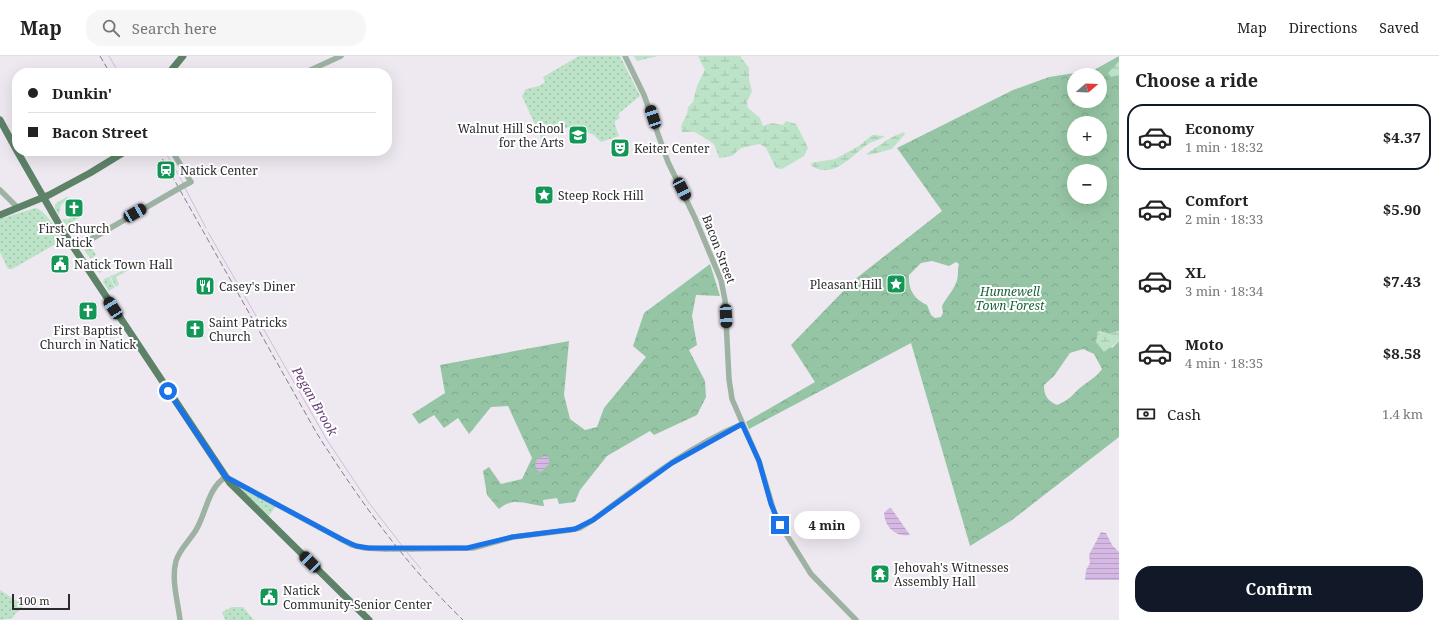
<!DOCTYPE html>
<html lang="en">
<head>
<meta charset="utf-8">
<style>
  :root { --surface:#fff; --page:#f6f6f6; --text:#222; --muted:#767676; --line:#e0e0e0; --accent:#111827 }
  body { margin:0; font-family:"Noto Serif",serif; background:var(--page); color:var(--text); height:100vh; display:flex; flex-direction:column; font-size:15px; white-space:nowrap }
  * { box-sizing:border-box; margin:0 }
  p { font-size:13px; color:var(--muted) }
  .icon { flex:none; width:22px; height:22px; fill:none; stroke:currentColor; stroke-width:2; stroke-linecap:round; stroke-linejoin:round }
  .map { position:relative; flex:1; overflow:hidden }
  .side { display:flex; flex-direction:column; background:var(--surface); width:320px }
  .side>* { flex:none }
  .guide { position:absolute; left:12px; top:12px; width:380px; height:88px; border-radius:16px; box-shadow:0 4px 16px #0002; display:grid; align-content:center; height:88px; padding:0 16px; background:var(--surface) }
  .needle { width:26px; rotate:71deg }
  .fabs { position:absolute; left:1067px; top:12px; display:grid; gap:8px }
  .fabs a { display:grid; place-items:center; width:40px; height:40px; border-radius:50%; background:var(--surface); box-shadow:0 4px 16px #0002; font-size:20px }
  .scale { position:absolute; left:12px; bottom:10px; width:58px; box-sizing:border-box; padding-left:4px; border:2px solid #2c2a2d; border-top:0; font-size:11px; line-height:14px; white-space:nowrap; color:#2c2a2d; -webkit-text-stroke:3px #fff; paint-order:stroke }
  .end { position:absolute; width:18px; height:18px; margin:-9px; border:5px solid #1a73e8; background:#fff; box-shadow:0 0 0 2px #fff }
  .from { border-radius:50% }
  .bubble { position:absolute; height:28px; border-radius:14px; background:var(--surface); box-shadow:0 4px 16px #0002; font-size:13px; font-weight:700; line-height:28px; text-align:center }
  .car { position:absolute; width:12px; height:24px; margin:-12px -6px; border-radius:5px; box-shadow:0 0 3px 1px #0007; background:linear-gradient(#222 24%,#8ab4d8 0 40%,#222 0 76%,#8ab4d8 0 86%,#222 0) }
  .guide b { display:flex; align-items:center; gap:14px; height:38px; font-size:15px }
  .guide b+b { border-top:1px solid var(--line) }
  .guide i { width:10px; height:10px; background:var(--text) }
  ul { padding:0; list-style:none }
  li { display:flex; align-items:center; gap:12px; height:66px; margin:0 8px 6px; padding:0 8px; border:2px solid transparent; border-radius:16px }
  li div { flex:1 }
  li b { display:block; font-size:15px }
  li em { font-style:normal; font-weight:700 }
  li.selected { border-color:var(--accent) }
  li>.icon { width:36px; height:36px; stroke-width:1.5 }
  h2 { padding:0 16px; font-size:18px; line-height:48px }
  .pay { display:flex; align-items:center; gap:10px; height:44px; padding:0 16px; font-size:15px }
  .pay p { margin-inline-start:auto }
  .action { display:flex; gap:8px; margin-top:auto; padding:8px 16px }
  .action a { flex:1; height:46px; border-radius:16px; background:var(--accent); color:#fff; font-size:16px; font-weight:700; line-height:46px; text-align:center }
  header { display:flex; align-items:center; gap:24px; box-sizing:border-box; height:56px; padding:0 20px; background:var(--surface); border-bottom:1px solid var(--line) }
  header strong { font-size:19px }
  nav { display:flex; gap:22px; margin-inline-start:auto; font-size:14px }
  .search { width:280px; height:36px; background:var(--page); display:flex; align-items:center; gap:10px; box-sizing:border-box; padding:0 14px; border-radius:16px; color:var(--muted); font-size:15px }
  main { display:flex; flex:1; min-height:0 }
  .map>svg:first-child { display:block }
</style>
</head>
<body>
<header>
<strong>Map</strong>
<div class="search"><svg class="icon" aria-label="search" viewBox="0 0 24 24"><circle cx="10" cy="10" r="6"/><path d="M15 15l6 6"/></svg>Search here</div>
<nav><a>Map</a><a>Directions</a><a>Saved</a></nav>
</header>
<main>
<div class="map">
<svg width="1119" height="564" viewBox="0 0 1119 564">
  <defs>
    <pattern id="grass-dots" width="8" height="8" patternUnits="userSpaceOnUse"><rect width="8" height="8" fill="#bce2c7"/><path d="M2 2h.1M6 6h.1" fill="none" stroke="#a2c2ab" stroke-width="1.8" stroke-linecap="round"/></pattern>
    <pattern id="forest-crowns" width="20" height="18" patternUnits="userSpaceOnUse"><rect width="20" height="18" fill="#96c5a5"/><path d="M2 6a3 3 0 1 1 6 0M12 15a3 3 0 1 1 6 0" fill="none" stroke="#81a98e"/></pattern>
    <pattern id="wetland-marsh" width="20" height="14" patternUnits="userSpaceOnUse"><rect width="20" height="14" fill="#bce2c7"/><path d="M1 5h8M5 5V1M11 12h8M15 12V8" fill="none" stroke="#a2c2ab"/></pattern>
    <pattern id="water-rules" width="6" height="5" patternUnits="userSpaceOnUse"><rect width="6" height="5" fill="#d5b8e3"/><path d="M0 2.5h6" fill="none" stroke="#b79ec3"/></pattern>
  </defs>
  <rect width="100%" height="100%" fill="#eee9f0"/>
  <path fill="url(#grass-dots)" d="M579 0H620L640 40 618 58 620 62 615 65V69L619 80 601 86 594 79 573 70 550 77 541 82 522 40 526 33 539 30 545 26 543 21Z
    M68 140 67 143 61 149 59 159 55 153V148Z
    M35 152C43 152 61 177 61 185L12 213H8L0 196V163Z
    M78 157 80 161 66 170 62 163H66L67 164 72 161 71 159Z
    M91 190 96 199 91 203 84 194Z
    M98 202 105 214 99 217 92 205Z
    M138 204 141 207 116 221 119 228 116 231 110 220 114 219 136 207Z
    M109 221 115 231 109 235 103 226 104 223Z
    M243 433 276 450 269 460 243 435Z
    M0 534 24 550 14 559 13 562 0 564Z
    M232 551H243L254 564H225L222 556Z"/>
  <path fill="url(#forest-crowns)" fill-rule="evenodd" d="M1119 0V275L1109 278 1100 275 1097 277 1112 292 1119 285V381L1012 464 970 490 911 287 749 373 746 366 815 326 791 289 854 224 942 155 897 92 1013 34 1049 21 1094 14ZM1074 19H1100V45H1074ZM1074 67H1100V93H1074ZM1074 115H1100V141H1074ZM932 205 949 210 956 206 959 208C957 215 959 221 956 227 953 235 946 242 942 250L943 257 941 261 935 262 931 259 927 249C914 243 908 234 909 219L921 207ZM1083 293 1094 298 1102 313C1096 321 1093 322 1085 328 1072 337 1074 342 1057 349 1047 344 1044 340 1044 329L1054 320 1070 297Z
    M710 208 720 240 696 239 692 260 697 289 689 294 705 325 706 341 697 359 654 379 650 375 607 400 580 434 575 446 559 448 557 442 543 444 544 450C527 449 513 440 499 453L487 439 483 415 489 411 501 428 522 423 532 402 508 350 491 351 469 378 458 362 444 372 434 359 419 368 412 358 445 337 440 309 569 285 564 339 570 363 585 374 597 371 604 352 646 301 633 290 644 257Z"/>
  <path fill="url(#wetland-marsh)" d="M634 0H658L637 5Z
    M698 0H740L749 12V24L752 35 747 46 748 52 760 62 763 70 771 67 783 69 786 65 796 68 808 92 804 100 782 113 776 112 766 92 760 88 741 92 732 100 719 102 714 88 695 76H682L681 70 687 58 688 51 693 46 697 30 705 14Z
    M1119 5V19L1111 21 1108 17Z
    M904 76 905 78 892 93 869 99 866 98 892 81Z
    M872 79 885 80C880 84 873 85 868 88 851 100 833 124 812 110L811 107 835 103 859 90Z
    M1098 275 1109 278 1119 275V285L1104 296 1096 286Z"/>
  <path fill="url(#water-rules)" d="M544 400 549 401V408L541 416 537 414 535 408 537 403Z
    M891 452 910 479C896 481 885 472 884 457L888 453Z
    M1101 476 1106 477 1112 489 1119 496V524H1085L1086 514 1090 507 1089 499Z"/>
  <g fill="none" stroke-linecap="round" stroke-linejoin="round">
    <path stroke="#d5b8e3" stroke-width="1" d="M109 0 119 17
      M167 99 183 127
      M185 132 206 172
      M208 176 327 384 369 447 403 491
      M406 495 421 513"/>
    <path stroke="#9eb2a4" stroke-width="5.5" d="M625 0 644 39 668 106 695 162 721 224 725 244 729 323 732 343 759 405 776 462 811 518 856 564
      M304 17 341 0
      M172 95 191 126 185 129
      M0 134 18 152
      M74 193 171 137
      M412 493 473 492 513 481 570 474 580 472 593 464C640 429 687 391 742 368
      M180 564C178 546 171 524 176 505 179 494 190 484 196 474 206 458 208 431 226 421L352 489 365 492 385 493"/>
    <path stroke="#5d8268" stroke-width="7" d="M169 17 183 0
      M0 64 17 95
      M17 95 64 177 230 427 369 564
      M0 159 49 139 90 117 126 95"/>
    <path stroke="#827f84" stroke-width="1" stroke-dasharray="6 3" stroke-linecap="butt" d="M100 0 110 17
      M158 95 316 376C359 444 405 508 463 564"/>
    <path stroke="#9eb2a4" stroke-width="5.5" d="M171 137 185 129
      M385 493H412"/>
  </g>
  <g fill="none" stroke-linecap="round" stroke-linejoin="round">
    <path stroke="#1a73e8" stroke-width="5" d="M168 335 226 421 343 484 356 490 369 492H467L512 481 575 473 593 464 672 407 742 368 759 405 771 448 780 469"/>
  </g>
  <defs>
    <symbol id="school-square" viewBox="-11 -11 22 22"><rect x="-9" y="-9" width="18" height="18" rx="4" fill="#139756" stroke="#fff"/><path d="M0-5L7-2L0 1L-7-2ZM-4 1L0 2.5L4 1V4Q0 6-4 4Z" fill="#fff"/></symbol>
    <symbol id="theatre-square" viewBox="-11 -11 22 22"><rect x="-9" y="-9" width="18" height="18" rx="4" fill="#139756" stroke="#fff"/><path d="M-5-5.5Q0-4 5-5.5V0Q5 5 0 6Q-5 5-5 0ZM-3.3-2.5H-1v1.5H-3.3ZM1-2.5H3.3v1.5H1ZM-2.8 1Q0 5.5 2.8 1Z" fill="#fff"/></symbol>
    <symbol id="station-square" viewBox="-11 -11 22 22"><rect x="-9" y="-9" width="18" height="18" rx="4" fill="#139756" stroke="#fff"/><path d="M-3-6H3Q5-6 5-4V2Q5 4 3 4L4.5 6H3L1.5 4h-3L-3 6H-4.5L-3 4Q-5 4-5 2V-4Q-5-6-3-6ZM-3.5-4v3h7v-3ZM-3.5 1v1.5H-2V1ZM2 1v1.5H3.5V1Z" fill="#fff"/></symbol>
    <symbol id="sight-square" viewBox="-11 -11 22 22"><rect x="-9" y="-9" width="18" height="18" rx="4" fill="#139756" stroke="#fff"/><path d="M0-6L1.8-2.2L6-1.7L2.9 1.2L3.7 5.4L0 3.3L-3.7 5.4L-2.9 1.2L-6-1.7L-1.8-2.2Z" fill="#fff"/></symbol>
    <symbol id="church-square" viewBox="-11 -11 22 22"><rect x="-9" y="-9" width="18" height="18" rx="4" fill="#139756" stroke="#fff"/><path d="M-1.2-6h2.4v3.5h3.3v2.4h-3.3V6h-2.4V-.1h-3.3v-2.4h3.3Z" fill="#fff"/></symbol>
    <symbol id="civic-square" viewBox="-11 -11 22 22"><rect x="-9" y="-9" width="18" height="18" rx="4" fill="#139756" stroke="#fff"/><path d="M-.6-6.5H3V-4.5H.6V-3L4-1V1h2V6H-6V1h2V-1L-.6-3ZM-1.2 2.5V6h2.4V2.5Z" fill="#fff"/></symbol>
    <symbol id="restaurant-square" viewBox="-11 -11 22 22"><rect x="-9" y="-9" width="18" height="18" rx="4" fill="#139756" stroke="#fff"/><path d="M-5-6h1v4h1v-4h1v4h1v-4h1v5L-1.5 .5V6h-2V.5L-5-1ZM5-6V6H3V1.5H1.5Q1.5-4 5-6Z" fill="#fff"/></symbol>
    <symbol id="temple-square" viewBox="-11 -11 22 22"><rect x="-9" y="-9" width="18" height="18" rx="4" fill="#139756" stroke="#fff"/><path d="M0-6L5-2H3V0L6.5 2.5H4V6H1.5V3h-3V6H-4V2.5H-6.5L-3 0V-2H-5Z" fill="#fff"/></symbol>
  </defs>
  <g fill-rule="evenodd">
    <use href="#school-square" x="567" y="68" width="22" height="22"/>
    <use href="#theatre-square" x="609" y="81" width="22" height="22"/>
    <use href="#station-square" x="155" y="103" width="22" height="22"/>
    <use href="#sight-square" x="533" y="128" width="22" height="22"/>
    <use href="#church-square" x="63" y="141" width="22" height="22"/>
    <use href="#civic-square" x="49" y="197" width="22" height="22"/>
    <use href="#sight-square" x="885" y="217" width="22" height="22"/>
    <use href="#restaurant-square" x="194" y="219" width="22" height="22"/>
    <use href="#church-square" x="77" y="244" width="22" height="22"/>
    <use href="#church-square" x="184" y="262" width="22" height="22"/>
    <use href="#temple-square" x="869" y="507" width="22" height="22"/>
    <use href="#civic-square" x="258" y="530" width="22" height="22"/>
  </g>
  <g text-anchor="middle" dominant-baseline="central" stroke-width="4" stroke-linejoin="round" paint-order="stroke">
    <g font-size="12" fill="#2c2a2d" stroke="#fff" text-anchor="start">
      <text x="564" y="72" text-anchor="end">Walnut Hill School<tspan x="564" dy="14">for the Arts</tspan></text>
      <text x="634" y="92">Keiter Center</text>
      <text x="180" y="114">Natick Center</text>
      <text x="558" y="139">Steep Rock Hill</text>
      <text x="74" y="172" text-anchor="middle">First Church<tspan x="74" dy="14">Natick</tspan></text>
      <text x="74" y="208">Natick Town Hall</text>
      <text x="882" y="228" text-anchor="end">Pleasant Hill</text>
      <text x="219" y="230">Casey's Diner</text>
      <text x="209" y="266">Saint Patricks<tspan x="209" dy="14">Church</tspan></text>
      <text x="88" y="274" text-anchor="middle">First Baptist<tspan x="88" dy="14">Church in Natick</tspan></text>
      <text x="894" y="511">Jehovah's Witnesses<tspan x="894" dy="14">Assembly Hall</tspan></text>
      <text x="283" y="534">Natick<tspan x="283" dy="14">Community-Senior Center</tspan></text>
    </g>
    <g font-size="12" fill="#2c2a2d" stroke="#fff">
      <text transform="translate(719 193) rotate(69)">Bacon Street</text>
    </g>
    <g font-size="12" font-style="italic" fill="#166038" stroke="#fff">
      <text x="1010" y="235">Hunnewell<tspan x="1010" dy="14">Town Forest</tspan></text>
    </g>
    <g font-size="13" font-style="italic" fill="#684178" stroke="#fff">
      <text transform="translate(315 345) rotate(60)">Pegan Brook</text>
    </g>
  </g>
</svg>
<div class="fabs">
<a><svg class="needle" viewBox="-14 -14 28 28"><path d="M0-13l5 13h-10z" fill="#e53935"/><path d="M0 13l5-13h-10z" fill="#767676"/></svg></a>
<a>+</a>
<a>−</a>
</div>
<div class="scale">100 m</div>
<i class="end from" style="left:168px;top:335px"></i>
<i class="end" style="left:780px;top:469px"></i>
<div class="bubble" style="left:794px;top:455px;width:66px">4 min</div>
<i class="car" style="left:653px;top:61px;rotate:342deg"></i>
<i class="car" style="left:682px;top:133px;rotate:153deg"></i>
<i class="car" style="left:135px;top:157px;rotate:60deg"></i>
<i class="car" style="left:113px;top:252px;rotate:327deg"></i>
<i class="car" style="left:726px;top:260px;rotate:177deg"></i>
<i class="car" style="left:310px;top:506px;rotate:315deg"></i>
<div class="guide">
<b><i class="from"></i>Dunkin'</b>
<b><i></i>Bacon Street</b>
</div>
</div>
<section class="side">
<h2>Choose a ride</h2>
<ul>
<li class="selected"><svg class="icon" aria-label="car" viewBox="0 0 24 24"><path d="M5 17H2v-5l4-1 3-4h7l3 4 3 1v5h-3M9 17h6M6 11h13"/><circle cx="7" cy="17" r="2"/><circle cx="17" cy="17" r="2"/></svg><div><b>Economy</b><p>1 min · 18:32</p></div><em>$4.37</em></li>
<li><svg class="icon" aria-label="car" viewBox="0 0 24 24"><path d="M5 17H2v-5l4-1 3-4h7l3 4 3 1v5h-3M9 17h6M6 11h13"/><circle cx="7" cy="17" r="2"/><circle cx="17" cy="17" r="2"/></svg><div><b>Comfort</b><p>2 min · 18:33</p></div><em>$5.90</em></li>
<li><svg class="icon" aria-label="car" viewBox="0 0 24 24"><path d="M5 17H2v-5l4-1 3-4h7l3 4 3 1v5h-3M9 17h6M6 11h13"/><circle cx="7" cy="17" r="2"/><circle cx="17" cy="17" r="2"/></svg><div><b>XL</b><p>3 min · 18:34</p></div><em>$7.43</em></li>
<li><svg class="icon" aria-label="car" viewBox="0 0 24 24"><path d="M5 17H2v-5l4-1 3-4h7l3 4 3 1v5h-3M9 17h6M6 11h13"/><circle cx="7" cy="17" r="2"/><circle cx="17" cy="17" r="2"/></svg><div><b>Moto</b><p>4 min · 18:35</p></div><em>$8.58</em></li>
</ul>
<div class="pay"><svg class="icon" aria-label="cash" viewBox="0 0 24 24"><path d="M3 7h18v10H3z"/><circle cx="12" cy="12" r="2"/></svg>Cash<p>1.4 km</p></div>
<div class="action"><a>Confirm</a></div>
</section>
</main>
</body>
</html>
